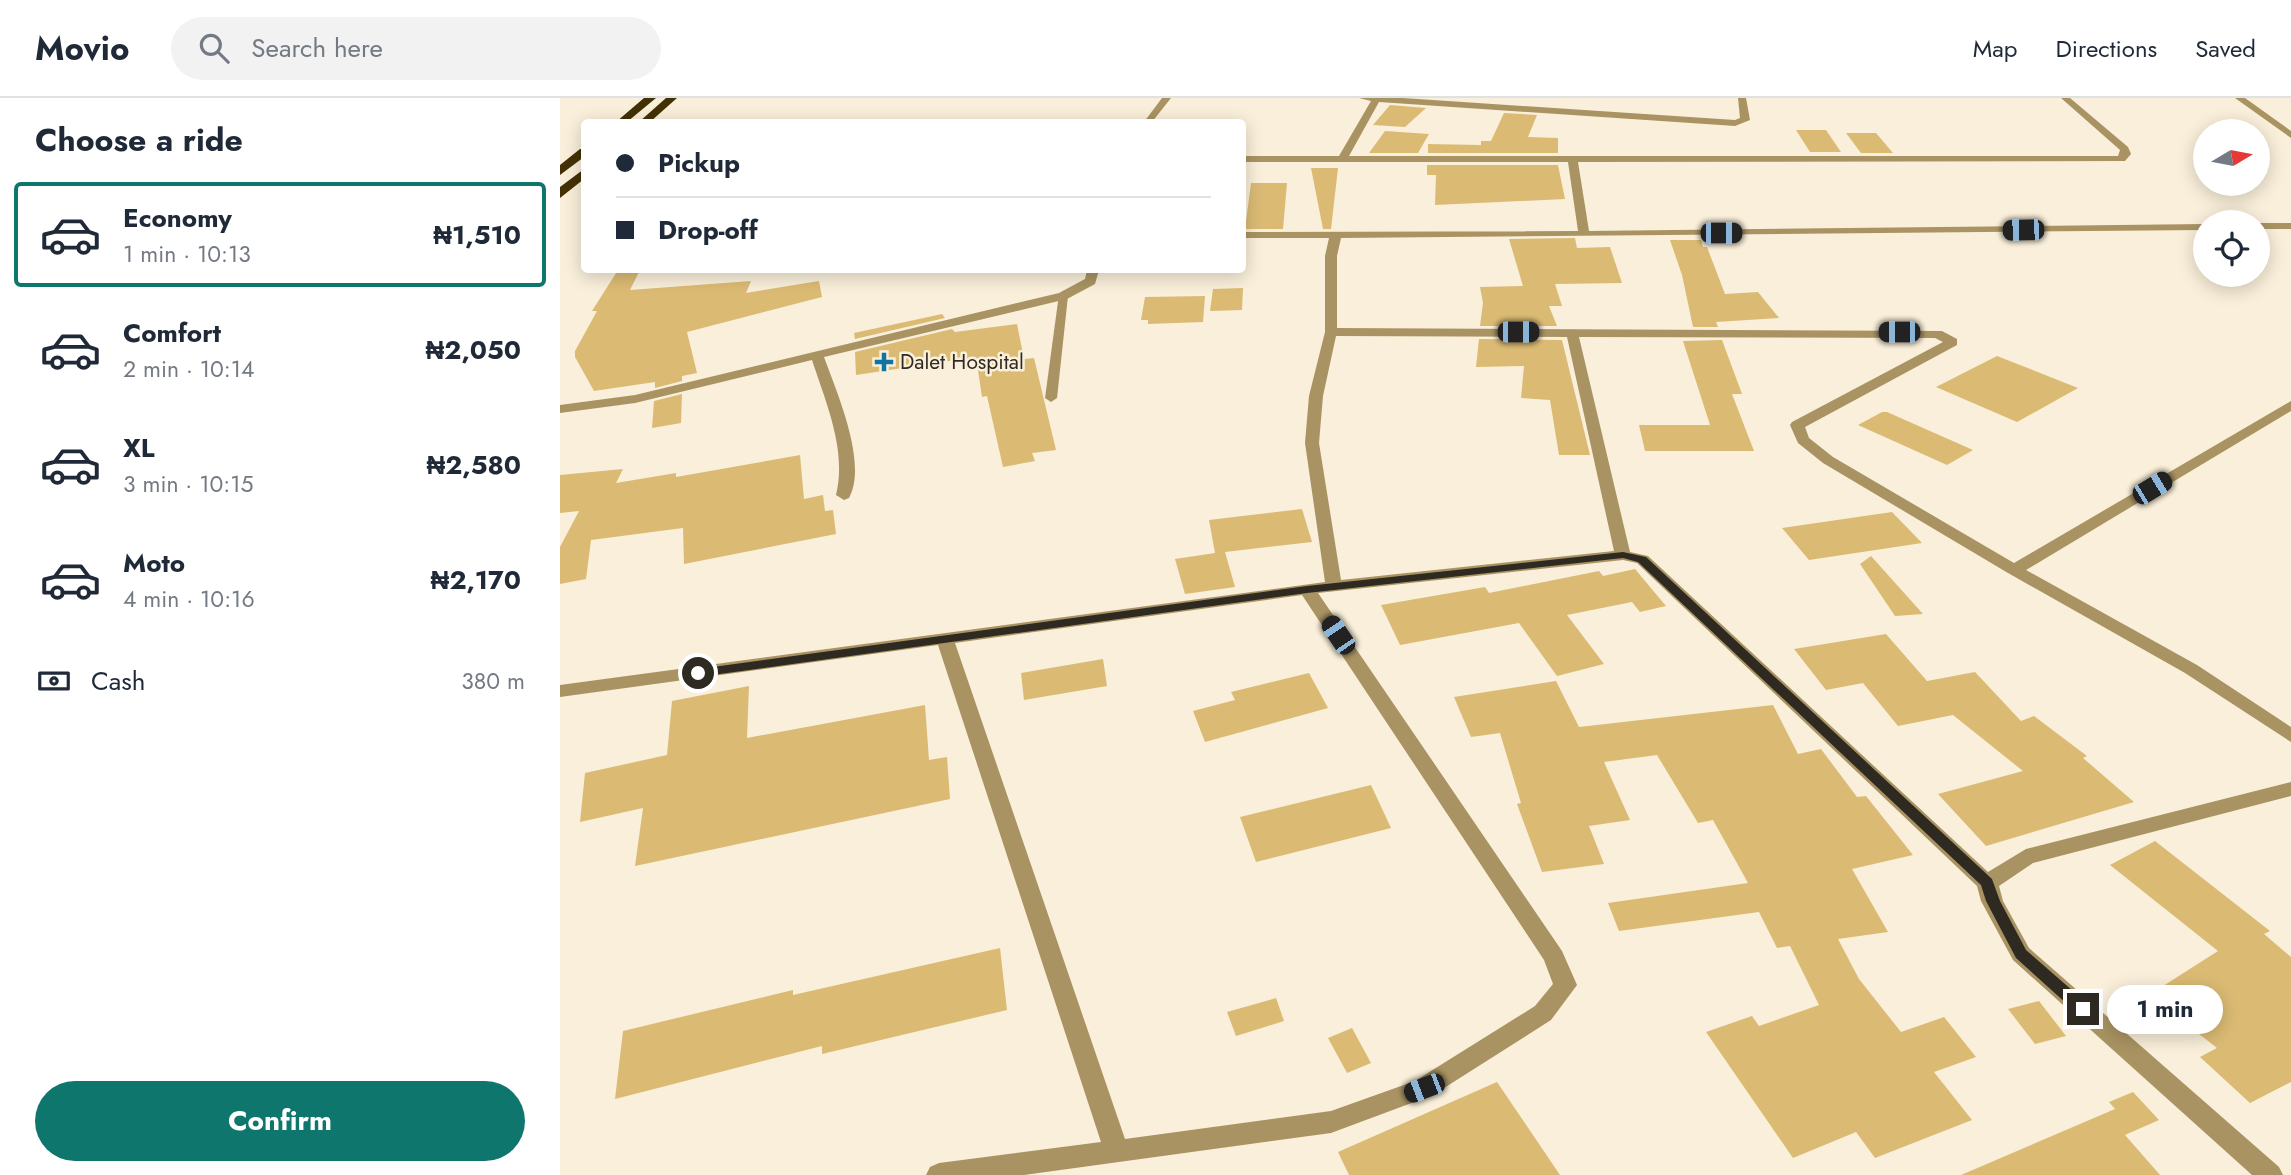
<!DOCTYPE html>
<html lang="en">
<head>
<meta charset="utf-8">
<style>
  :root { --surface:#fff; --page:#f2f2f3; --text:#1f2937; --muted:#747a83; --line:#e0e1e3; --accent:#0f766e }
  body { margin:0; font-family:Jost,sans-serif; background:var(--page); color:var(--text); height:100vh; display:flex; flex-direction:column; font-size:26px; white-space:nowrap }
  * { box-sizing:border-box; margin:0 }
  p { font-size:23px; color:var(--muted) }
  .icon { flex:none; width:38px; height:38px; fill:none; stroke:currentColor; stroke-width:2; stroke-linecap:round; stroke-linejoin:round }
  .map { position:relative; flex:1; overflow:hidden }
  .side { display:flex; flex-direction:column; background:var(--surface); width:560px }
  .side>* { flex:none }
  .hud { position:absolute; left:21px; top:21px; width:665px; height:154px; border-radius:7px; box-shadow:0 4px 18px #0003; display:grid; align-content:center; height:154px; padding:0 35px; background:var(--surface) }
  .needle { width:46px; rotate:80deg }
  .controls { position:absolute; left:1633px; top:21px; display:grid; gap:14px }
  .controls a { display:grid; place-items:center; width:77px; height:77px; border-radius:50%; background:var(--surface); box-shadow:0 4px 18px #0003; font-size:35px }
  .end { position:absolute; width:32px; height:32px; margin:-16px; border:9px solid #2e2a22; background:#fff; box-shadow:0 0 0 4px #fff }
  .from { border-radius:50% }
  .bubble { position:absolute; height:49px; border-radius:24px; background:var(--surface); box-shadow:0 4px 18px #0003; font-size:23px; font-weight:700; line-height:49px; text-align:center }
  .car { position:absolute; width:21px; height:42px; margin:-21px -10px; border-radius:9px; box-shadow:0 0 5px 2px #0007; background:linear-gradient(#222 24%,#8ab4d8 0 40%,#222 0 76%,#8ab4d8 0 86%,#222 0) }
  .hud b { display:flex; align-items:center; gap:24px; height:66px; font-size:26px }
  .hud b+b { border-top:2px solid var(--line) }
  .hud i { width:18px; height:18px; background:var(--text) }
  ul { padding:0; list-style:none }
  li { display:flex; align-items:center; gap:21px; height:105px; margin:0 14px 10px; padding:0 21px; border:4px solid transparent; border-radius:7px }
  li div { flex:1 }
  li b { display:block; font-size:26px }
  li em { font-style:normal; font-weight:700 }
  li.current { border-color:var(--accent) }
  li>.icon { width:63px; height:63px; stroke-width:1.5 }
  h2 { padding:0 35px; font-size:32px; line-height:84px }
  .pay { display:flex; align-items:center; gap:18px; height:77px; padding:0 35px; font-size:26px }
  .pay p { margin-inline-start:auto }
  .action { display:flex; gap:14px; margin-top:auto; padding:14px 35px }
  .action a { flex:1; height:80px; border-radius:42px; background:var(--accent); color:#fff; font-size:28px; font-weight:700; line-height:80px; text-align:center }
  header { display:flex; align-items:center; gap:42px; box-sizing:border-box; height:98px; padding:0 35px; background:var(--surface); border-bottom:2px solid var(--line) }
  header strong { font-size:33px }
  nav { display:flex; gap:38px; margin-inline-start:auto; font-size:24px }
  .search { width:490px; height:63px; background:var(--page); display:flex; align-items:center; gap:18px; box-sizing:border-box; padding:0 24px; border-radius:38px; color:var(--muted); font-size:26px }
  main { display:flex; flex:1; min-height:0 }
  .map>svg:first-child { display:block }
</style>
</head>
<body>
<header>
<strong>Movio</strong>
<div class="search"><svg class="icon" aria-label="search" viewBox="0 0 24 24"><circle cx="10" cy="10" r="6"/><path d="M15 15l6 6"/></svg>Search here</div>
<nav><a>Map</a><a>Directions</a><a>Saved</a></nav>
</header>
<main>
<section class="side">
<h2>Choose a ride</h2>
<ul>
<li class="current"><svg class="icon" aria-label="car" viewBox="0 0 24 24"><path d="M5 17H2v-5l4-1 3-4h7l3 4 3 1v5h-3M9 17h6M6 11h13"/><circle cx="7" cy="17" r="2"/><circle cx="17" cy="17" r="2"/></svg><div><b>Economy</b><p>1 min · 10:13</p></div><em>₦1,510</em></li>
<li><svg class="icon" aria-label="car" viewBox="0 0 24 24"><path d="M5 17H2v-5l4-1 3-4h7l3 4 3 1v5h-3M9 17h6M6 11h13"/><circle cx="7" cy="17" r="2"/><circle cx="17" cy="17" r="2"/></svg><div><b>Comfort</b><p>2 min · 10:14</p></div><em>₦2,050</em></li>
<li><svg class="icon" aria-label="car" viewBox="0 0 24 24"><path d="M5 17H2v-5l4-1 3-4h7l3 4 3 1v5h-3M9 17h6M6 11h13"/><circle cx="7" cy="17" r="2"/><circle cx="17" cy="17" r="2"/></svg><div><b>XL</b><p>3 min · 10:15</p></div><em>₦2,580</em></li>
<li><svg class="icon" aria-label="car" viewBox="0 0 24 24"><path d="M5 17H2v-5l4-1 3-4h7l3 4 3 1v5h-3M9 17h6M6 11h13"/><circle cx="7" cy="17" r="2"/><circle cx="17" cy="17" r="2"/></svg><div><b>Moto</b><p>4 min · 10:16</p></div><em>₦2,170</em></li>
</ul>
<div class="pay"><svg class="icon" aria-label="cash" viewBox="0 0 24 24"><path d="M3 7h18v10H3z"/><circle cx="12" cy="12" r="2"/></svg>Cash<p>380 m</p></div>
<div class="action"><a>Confirm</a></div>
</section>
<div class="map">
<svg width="1731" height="1077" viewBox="0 0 1731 1077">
  <rect width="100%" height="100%" fill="#f9efda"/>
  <path fill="#dbbb74" d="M830 7 866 10 845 29 813 27Z
    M944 15 977 17 968 39 998 40V55H868V46L921 47V43H931Z
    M1236 32H1266L1281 54H1250Z
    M825 33 869 36 858 55H809Z
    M1286 35H1316L1333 55H1301Z
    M867 67H998L1005 101 875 107 876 77H867Z
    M751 70H778L771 131H763Z
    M691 85H727L723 131H685Z
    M1015 140 1017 150 1050 149 1062 185 995 186 1002 208H989L997 228H920L923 205 920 189 963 188 949 141Z
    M1110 142H1141L1143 149H1147L1165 196 1198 194 1219 220 1156 224 1158 229H1133L1122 177Z
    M58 172H80L70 192 191 183 186 195 259 183 262 199 127 234 137 275 122 278V283L95 290V284L34 293 15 259V253L37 213H32Z
    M683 190 682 212 650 213 653 191Z
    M645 198 643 224 588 226V222H581L585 199Z
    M382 216 385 220 295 241 294 235Z
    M457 226 464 261 474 260 496 352 472 355 475 363 443 369 427 298 422 299 416 259 296 277 295 254 392 231 395 234Z
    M919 241 1002 242 1030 357H999L990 302 961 300 964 268 916 269Z
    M1162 242 1182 296H1172L1194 353H1085L1079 327H1150L1123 243Z
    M1437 258 1518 290 1457 324 1376 289Z
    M122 296 121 325 92 330 94 303Z
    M1322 314H1327L1413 352 1387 367 1298 327Z
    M240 357 244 401 263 397 265 413 273 412 276 436 124 466 123 430 31 442 26 481 0 486V449L19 413 0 415V377L63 371 56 385 116 375V379Z
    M742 411 752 444 665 454 675 489 625 496 615 461 655 455 649 422Z
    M1332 414 1362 445 1249 462 1222 430Z
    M1311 458 1363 516 1335 518 1300 466Z
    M1075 471 1106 508 1080 514 1072 504 1007 517 1044 566 997 578 959 525 840 547 821 507 925 489 929 495 1039 473 1043 478Z
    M1326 536 1367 583 1415 574 1461 623 1474 618 1527 658 1523 660 1574 704 1426 748 1378 696 1463 673 1393 617 1338 628 1303 585 1266 592 1234 551Z
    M543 561 547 588 464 602 461 575Z
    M749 575 768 610 645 644 633 613 675 602 671 594Z
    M996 583 1019 629 1213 607 1238 656 1261 651 1297 699 1306 698 1353 757 1292 771 1328 834 1278 841 1299 881 1341 934 1384 919 1416 959 1374 974 1412 1022 1315 1060 1296 1034 1233 1060 1146 934 1192 918 1199 928 1259 907 1230 848 1217 850 1199 814 1059 833 1048 805 1188 785 1153 722 1138 725 1097 657 1044 664 1070 722 1029 728 1044 766 982 774 957 706 961 705 940 635 911 639 894 599Z
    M189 588 187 640 365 607 369 662 387 659 390 701 75 768 83 710 20 724 25 675 107 657 112 603Z
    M811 687 831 730 696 764 680 719Z
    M1595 743 1710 833 1704 836 1731 859V984L1690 1005 1640 959 1657 950 1589 897 1658 853 1550 767Z
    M440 850 447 912 262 956V948L55 1001 63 933 233 892V897Z
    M716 900 724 923 676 938 667 914Z
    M1479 903 1506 938 1475 946 1448 911Z
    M792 930 811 965 787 975 768 940Z
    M937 984 1000 1077H789L778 1054Z
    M1573 994 1599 1022 1565 1037 1600 1077H1401L1555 1011 1549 1004Z"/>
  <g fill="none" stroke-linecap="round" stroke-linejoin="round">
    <path fill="#a99362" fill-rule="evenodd" d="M499 196 508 198 497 300 491 304 485 300Z"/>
    <path fill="#a99362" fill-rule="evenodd" d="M602 0H611L592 24H584Z
      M799 0H843L1175 22 1180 20 1178 0H1186L1190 22 1175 28 819 4 789 58H1558L1560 52 1501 0H1510L1568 49 1571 56 1565 63 1018 64 1029 133 1645 126V132L781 140 777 158V230L1382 233 1397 241V247L1245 329 1249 340 1273 359 1454 465 1731 303V313L1466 472 1637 567 1731 629V644L1625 575 1448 475 1263 365 1238 345 1230 327 1232 324 1383 244 1375 240 1019 239 1070 454 1088 458 1428 774 1466 751 1731 684V698L1473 765 1439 788 1443 803 1469 850 1719 1069 1723 1077H1692L1453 862 1421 803 1417 788 1077 465 1063 462 758 495 1002 853 1017 887 991 922 873 997 771 1035 464 1077H366L370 1069 379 1065 541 1044 378 547 0 599V587L765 484 745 345 749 298 765 234V158L769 140H682V134L1018 133 1008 64H682V58H779L811 3ZM776 238 1007 239 1054 453 781 482 759 345 763 298ZM742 497 984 862 993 886 975 908 855 983 771 1013 565 1041 395 545Z
      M1675 0H1685L1731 33V40Z
      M1698 125H1731V131H1698Z
      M527 172H539L535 186 507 201 264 259C277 295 308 365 289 400L284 402 276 397C287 352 266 305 252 262L75 305 0 315V307L75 297 499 195 525 181Z"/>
    <path fill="#423104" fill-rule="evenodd" d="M84 0H96L67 24H56Z
      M106 0H117L90 24H79Z
      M20 51H24V59L0 77V67Z
      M24 71V81L0 100V89Z"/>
  </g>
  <path fill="#2e2a22" d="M1063 454 1086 459 1432 781 1440 803 1466 852 1529 907V916H1518L1456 860 1426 803 1421 787 1078 464 1063 460 747 495 138 579 132 575 138 571 747 488Z"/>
  <path fill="#0f74a1" stroke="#f9efda" stroke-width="2.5" d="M320.5 253.5h7v7h7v7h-7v7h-7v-7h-7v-7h7z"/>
  <g text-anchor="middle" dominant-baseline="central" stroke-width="5" stroke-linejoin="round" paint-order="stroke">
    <g font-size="21" fill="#2e2a22" stroke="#f9efda" text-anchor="start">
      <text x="340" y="264">Dalet Hospital</text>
    </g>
  </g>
</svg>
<div class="controls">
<a><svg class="needle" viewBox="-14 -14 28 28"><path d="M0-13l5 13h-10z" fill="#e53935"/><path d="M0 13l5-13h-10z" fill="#747a83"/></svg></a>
<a><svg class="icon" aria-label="locate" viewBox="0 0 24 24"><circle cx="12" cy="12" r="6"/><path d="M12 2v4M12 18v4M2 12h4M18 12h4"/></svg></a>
</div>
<i class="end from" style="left:138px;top:575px"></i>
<i class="end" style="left:1523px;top:911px"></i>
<div class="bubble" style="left:1547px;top:887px;width:116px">1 min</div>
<i class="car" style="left:1463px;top:132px;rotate:269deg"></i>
<i class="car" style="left:1161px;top:135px;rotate:90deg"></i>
<i class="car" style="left:958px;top:234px;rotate:90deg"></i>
<i class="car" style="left:1339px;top:234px;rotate:270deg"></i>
<i class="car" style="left:1592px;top:390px;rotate:59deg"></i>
<i class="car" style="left:778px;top:537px;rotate:326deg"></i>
<i class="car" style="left:864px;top:990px;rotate:249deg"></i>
<div class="hud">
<b><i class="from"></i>Pickup</b>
<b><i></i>Drop-off</b>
</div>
</div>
</main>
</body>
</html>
